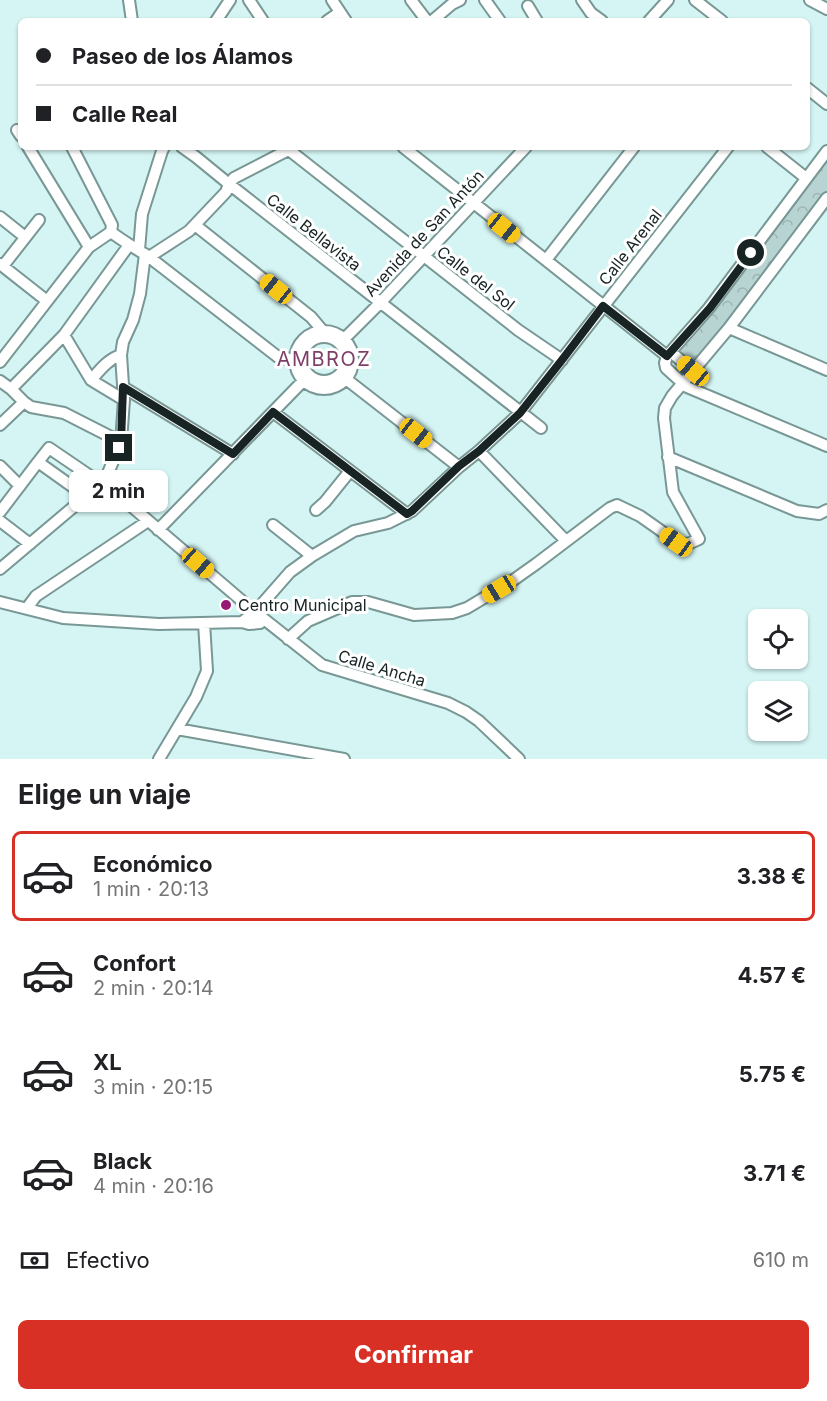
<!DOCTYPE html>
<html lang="es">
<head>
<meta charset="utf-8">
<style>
  :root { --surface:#fff; --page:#f2f2f2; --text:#202124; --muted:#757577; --line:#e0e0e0; --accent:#d93025 }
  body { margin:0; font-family:Inter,sans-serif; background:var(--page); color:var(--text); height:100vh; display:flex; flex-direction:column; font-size:22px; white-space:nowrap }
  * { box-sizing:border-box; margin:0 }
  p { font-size:20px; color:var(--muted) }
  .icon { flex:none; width:33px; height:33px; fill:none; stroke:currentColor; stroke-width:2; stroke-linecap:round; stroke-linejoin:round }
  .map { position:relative; height:759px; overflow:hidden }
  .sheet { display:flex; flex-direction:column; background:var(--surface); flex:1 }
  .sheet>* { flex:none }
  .guide { position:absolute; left:18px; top:18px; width:792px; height:132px; border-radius:9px; box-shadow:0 2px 4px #0004; display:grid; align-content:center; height:132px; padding:0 18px; background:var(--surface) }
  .buttons { position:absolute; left:748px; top:609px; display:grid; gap:12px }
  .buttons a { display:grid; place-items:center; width:60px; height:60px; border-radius:9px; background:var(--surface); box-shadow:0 2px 4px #0004; font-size:30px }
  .end { position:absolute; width:27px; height:27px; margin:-14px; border:8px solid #172423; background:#fff; box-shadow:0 0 0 3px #fff }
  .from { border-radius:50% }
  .bubble { position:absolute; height:42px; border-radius:9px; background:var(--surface); box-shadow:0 2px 4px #0004; font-size:20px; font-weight:700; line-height:42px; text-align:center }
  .car { position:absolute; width:18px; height:36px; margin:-18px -9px; border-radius:8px; box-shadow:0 0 4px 2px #0007; background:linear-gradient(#f5c518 24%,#345 0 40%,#f5c518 0 76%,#345 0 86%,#f5c518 0) }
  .guide b { display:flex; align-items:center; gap:21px; height:57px; font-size:22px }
  .guide b+b { border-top:2px solid var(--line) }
  .guide i { width:15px; height:15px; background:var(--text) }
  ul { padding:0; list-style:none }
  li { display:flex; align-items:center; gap:18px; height:90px; margin:0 12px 9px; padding:0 6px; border:3px solid transparent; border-radius:9px }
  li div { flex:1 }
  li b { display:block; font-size:22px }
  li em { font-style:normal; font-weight:700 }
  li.current { border-color:var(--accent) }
  li>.icon { width:54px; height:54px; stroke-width:1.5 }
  h2 { padding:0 18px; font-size:27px; line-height:72px }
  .pay { display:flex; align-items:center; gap:15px; height:66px; padding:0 18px; font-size:22px }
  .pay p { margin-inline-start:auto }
  .action { display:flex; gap:12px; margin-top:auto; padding:12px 18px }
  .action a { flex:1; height:69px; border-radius:9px; background:var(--accent); color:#fff; font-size:24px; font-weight:700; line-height:69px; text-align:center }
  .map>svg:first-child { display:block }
</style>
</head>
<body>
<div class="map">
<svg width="827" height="759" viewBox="0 0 827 759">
  <defs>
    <pattern id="park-crowns" width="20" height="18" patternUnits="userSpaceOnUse" patternTransform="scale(1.5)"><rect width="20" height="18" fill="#b7d3d2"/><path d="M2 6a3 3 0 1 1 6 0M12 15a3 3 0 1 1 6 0" fill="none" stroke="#9db5b4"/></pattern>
  </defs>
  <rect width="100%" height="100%" fill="#d4f5f3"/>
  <path fill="url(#park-crowns)" d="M827 155V192L730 322 692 364 678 351Z"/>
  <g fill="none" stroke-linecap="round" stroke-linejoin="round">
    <defs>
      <path id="minor" d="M129 0 132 21
        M249 0 263 21
        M332 0 346 21
        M411 0 427 21
        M485 0 500 21
        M582 0 591 13 602 21
        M695 0 722 21
        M810 0 827 9
        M528 6 537 21
        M216 21 230 0
        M327 21 340 12
        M432 21 452 4 460 0
        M649 21 668 0
        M807 88 827 104
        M17 130 21 136
        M28 147 89 247
        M72 147 112 225 111 232
        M182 147 196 157 229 184 541 428
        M403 147 667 356
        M767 147 806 178
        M289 150 518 330 562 360
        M827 151 709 308 667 356 665 363 666 368 687 387 827 446
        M0 217 25 237
        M195 225 311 317 322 330
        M139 250 142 214 162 151 164 147
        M149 257 189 231 226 192 229 184 234 178 294 147
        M546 260 634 147
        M0 264 47 301
        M3 266 39 220
        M729 328 827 370
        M295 360a29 29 0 1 1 58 0a29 29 0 1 1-58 0Z
        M64 335 91 380 124 400
        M302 359a22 22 0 1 1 44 0a22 22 0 1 1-44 0Z
        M345 338 380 303 526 147
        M671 352 693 371
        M0 362 89 247 111 232C124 242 137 249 149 257L278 357 294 360
        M346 379 459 467
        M91 380C100 370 108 359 121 355
        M0 381 11 389 24 402 31 407 64 413 121 442
        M123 387 233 454
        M11 389 64 335 129 245
        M273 412 407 514
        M0 425 24 402
        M49 448 96 480 80 492 38 462Z
        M479 451 566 541
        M668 457 797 511 819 514 827 510
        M0 466 20 486
        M103 482 255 612 322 665 448 703 466 712 479 721 519 759
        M316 510 325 502 350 471
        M0 512 38 462
        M0 521 30 544
        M273 525 312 556
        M158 530 303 381
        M0 569 103 482 106 478 121 442 124 400 121 355 123 342 133 320 140 294 145 254
        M0 602 63 618 159 624 242 622 249 624 260 623 264 619
        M27 608 36 596 148 521
        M242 622 255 612 290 572 312 556 354 531 388 523 412 511 459 467 479 451 520 413 728 147
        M288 639 308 621 352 602H368L414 615 452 613 467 608 512 581 536 564 610 508 617 505 640 516 677 542C685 546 691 543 699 539L673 492 664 418 665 408 672 396 729 328 827 198
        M177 729 344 759
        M159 759 196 697 207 671 204 623"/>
    </defs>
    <use href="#minor" stroke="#789795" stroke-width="14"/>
    <use href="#minor" stroke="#fff" stroke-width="10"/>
  </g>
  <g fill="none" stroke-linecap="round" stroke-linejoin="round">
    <path stroke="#172423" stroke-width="8" d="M119 448 121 442 123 387 233 454 273 412 407 514 412 511 459 466 479 451 520 413 562 360 603 306 667 356 710 308 751 253"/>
  </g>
  <circle fill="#961b75" stroke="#fff" stroke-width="2" cx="226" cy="605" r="6"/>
  <g text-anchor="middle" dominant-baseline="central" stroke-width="6" stroke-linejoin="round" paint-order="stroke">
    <g font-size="16" fill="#172423" stroke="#fff">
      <text transform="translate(314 232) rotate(38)">Calle Bellavista</text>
      <text transform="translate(424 233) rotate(-47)">Avenida de San Antón</text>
      <text transform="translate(630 247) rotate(-52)">Calle Arenal</text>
      <text transform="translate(476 278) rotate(38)">Calle del Sol</text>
      <text transform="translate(382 668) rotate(17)">Calle Ancha</text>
    </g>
    <g font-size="16" fill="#172423" stroke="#fff" text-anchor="start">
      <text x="238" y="605">Centro Municipal</text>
    </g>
    <g font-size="20" letter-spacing="1.5" fill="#7d3f68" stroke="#fff">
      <text x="324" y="359">AMBROZ</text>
    </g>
  </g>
</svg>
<div class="buttons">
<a><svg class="icon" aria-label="locate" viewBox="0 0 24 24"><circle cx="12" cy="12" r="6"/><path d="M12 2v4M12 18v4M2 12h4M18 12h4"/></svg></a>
<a><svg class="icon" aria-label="layers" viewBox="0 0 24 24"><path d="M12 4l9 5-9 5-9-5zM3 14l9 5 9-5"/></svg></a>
</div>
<i class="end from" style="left:751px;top:253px"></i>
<i class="end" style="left:119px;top:448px"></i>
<div class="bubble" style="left:69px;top:470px;width:99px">2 min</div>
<i class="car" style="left:504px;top:228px;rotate:129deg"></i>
<i class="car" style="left:276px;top:289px;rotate:309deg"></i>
<i class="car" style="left:693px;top:371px;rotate:310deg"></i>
<i class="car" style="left:416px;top:433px;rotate:128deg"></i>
<i class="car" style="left:676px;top:542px;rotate:306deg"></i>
<i class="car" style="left:198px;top:563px;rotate:131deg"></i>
<i class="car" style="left:499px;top:589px;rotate:239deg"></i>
<div class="guide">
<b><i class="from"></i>Paseo de los Álamos</b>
<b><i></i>Calle Real</b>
</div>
</div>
<section class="sheet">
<h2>Elige un viaje</h2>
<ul>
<li class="current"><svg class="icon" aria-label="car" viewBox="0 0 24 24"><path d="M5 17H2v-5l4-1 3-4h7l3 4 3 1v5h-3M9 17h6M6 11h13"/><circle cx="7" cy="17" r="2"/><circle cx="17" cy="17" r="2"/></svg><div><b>Económico</b><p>1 min · 20:13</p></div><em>3.38 €</em></li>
<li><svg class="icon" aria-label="car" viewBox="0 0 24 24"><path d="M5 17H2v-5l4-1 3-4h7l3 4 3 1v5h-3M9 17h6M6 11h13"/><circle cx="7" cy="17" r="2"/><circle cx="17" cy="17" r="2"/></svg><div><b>Confort</b><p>2 min · 20:14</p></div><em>4.57 €</em></li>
<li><svg class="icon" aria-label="car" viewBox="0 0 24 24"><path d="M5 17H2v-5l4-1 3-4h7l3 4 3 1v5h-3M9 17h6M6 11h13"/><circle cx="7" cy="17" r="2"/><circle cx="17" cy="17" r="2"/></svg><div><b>XL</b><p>3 min · 20:15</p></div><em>5.75 €</em></li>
<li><svg class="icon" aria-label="car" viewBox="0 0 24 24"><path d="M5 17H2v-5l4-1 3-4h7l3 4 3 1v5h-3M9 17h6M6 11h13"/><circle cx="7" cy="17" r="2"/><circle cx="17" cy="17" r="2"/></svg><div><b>Black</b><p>4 min · 20:16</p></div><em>3.71 €</em></li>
</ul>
<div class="pay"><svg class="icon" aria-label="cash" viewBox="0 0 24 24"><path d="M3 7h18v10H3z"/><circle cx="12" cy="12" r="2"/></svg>Efectivo<p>610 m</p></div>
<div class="action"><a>Confirmar</a></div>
</section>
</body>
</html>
